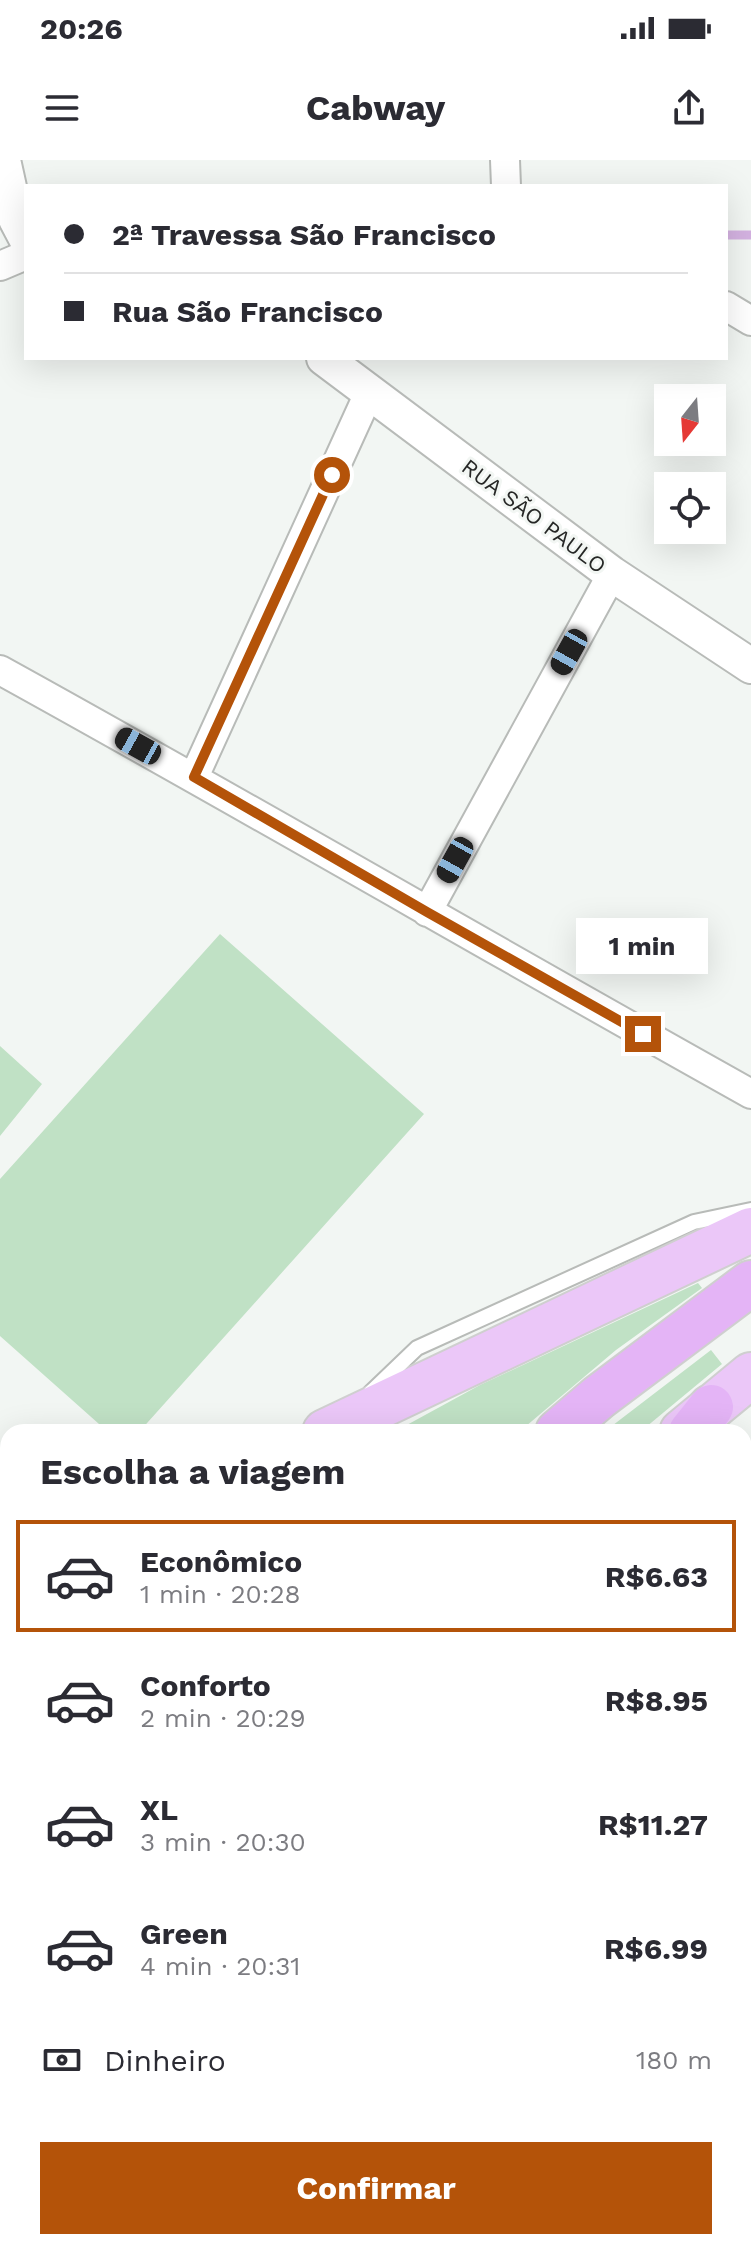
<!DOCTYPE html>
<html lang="pt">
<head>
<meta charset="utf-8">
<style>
  :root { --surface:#fff; --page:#f2f2f3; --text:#2b2b33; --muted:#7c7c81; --line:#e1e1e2; --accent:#b45309 }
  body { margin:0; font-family:"Work Sans",sans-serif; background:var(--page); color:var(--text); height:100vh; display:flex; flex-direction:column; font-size:30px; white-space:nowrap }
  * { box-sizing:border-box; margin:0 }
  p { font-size:26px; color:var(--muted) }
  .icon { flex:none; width:44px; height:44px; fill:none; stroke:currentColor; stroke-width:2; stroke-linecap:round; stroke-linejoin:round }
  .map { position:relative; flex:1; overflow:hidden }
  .side { position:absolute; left:0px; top:1264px; width:752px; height:826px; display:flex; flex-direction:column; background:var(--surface); border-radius:24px 24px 0 0; box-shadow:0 8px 32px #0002 }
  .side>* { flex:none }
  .guide { position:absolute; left:24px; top:24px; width:704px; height:176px; border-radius:0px; box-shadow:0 8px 32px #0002; display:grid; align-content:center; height:176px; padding:0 40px; background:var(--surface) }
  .needle { width:52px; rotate:197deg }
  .fabs { position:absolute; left:654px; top:224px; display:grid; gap:16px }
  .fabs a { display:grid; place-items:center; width:72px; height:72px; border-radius:0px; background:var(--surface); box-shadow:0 8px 32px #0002; font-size:40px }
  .end { position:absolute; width:36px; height:36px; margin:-18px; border:10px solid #b45309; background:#fff; box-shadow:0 0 0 4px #fff }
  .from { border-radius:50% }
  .bubble { position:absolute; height:56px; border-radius:0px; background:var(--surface); box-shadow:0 8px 32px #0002; font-size:26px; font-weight:700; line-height:56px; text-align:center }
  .car { position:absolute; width:24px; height:48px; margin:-24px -12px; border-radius:10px; box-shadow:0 0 6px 2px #0007; background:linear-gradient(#222 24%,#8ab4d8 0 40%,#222 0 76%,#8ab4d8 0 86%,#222 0) }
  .guide b { display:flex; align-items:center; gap:28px; height:76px; font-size:30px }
  .guide b+b { border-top:2px solid var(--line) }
  .guide i { width:20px; height:20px; background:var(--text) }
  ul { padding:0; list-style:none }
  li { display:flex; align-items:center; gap:24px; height:112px; margin:0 16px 12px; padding:0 24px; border:4px solid transparent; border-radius:0px }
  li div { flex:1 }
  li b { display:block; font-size:30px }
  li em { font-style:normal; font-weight:700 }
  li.on { border-color:var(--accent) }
  li>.icon { width:72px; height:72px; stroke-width:1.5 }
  h2 { padding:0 40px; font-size:36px; line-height:96px }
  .pay { display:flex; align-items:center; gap:20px; height:88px; padding:0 40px; font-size:30px }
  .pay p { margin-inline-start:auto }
  .primary-button { display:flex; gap:16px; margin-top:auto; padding:16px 40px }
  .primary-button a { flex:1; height:92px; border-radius:0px; background:var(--accent); color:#fff; font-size:32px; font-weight:700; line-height:92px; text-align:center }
  .status { display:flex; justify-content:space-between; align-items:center; height:56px; padding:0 40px; background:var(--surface); direction:ltr }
  .status svg { height:22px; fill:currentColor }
  header { display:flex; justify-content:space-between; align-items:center; height:104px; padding:0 40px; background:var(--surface); font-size:36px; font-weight:700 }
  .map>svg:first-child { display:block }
</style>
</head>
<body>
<div class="status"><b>20:26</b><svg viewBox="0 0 49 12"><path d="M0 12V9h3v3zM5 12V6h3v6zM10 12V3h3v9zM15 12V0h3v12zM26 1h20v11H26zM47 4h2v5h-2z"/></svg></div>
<header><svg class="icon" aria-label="menu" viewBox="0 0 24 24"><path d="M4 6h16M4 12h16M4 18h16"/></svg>Cabway<svg class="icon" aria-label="share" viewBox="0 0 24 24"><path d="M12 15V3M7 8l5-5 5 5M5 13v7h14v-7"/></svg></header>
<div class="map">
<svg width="751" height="2089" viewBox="0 0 751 2089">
  <rect width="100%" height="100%" fill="#f2f6f3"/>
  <path fill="#c0e1c5" d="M220 774 424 954 139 1272H108L0 1176V1019Z
    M0 886 42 924 0 976Z
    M698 1123 702 1128 616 1190 519 1272H394L480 1225Z
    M711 1190 722 1204 640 1272H604Z
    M0 1458 8 1462V1588L0 1596Z
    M8 1630V2082H127L128 2089H0V1639Z
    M181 2082H278V2089H182Z
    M329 2082H475L474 2089H329Z"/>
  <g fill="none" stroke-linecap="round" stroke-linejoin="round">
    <path stroke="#d4b2e1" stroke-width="9" d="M726 75H751"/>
    <defs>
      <path id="service" d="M370 1233 417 1188 694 1062 751 1050
        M744 1591H751"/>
      <path id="minor" d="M505 0 506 26
        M0 106 26 95
        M726 146 751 161
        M0 510C252 649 500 794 751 934
        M194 617 369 233
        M427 752 612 414"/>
      <path id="tertiary" d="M3 0 16 59 26 78
        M324 198 612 414 751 506"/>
      <path id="secondary" d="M744 1410 751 1404
        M586 2089V2082"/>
      <path id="primary" d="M325 1272 751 1070
        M682 1272 751 1215
        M0 1369H8"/>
      <path id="trunk" d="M558 1272 599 1237 751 1123
        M691 1272 711 1247
        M0 1415 8 1420
        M0 1616 8 1606
        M152 2082 154 2089
        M305 2082 306 2089
        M492 2089V2082"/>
    </defs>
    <use href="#service" stroke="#b8bbb8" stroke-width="18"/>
    <use href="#minor" stroke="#b8bbb8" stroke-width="32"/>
    <use href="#tertiary" stroke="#b8bbb8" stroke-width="38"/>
    <use href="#secondary" stroke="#b8bbb8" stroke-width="42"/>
    <use href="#primary" stroke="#cfcfcf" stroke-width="48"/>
    <use href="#trunk" stroke="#cfcfcf" stroke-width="48"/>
    <use href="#service" stroke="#fff" stroke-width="14"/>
    <use href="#minor" stroke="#fff" stroke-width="28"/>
    <use href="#tertiary" stroke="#fff" stroke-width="34"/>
    <use href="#secondary" stroke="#fff" stroke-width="38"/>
    <use href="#primary" stroke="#ebc7f8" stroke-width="44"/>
    <use href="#trunk" stroke="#e4b4f6" stroke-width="44"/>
  </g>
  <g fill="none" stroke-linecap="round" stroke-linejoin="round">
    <path stroke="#b45309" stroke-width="10" d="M332 315 194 617 427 752 643 874"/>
  </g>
  <g text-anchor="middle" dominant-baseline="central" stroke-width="6" stroke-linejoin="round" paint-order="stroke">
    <g font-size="22" fill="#262726" stroke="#f2f6f3">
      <text transform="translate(534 356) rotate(37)">RUA SÃO PAULO</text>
    </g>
  </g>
</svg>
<div class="fabs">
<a><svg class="needle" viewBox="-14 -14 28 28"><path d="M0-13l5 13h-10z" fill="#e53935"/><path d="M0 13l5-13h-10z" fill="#7c7c81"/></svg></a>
<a><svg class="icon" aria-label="locate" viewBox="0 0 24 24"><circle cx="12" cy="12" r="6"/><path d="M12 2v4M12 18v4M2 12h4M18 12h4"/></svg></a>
</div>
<i class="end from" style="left:332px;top:315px"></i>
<i class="end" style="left:643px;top:874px"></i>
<div class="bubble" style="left:576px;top:758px;width:132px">1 min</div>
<i class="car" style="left:569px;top:492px;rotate:209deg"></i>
<i class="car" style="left:138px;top:586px;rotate:299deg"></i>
<i class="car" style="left:455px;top:700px;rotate:209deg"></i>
<div class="guide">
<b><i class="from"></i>2ª Travessa São Francisco</b>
<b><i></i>Rua São Francisco</b>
</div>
<section class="side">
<h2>Escolha a viagem</h2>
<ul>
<li class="on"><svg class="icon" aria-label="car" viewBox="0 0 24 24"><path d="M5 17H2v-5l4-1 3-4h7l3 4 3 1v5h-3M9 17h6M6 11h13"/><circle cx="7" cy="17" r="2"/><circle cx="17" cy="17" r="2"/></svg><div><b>Econômico</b><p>1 min · 20:28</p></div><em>R$6.63</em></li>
<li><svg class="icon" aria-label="car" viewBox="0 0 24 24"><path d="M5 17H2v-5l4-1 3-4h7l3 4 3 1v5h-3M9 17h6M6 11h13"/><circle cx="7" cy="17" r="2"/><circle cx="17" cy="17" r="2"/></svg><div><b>Conforto</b><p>2 min · 20:29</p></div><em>R$8.95</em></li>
<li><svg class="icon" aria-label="car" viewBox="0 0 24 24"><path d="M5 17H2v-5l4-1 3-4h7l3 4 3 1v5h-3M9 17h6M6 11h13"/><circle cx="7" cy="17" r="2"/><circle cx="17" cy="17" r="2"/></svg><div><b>XL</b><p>3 min · 20:30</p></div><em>R$11.27</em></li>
<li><svg class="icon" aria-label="car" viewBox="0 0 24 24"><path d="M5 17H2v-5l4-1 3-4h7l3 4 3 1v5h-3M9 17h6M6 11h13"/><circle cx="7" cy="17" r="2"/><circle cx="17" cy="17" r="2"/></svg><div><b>Green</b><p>4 min · 20:31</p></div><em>R$6.99</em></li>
</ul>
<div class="pay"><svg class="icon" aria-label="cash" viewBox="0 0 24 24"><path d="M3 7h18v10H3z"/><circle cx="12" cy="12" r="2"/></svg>Dinheiro<p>180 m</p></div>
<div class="primary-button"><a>Confirmar</a></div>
</section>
</div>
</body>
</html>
